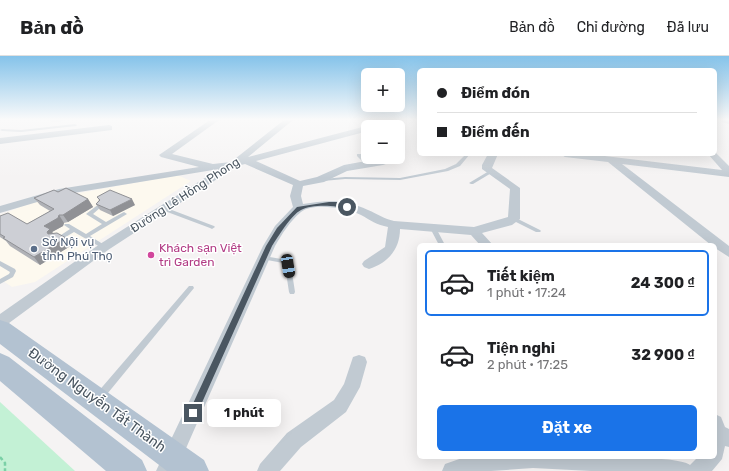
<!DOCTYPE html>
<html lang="vi">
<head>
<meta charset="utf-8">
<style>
  :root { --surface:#fff; --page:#f2f2f2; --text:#202124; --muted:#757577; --line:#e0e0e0; --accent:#1a73e8 }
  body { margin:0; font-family:Rubik,sans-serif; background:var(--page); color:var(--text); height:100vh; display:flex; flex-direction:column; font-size:15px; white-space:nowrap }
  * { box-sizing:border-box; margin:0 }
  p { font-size:13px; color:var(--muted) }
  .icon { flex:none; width:22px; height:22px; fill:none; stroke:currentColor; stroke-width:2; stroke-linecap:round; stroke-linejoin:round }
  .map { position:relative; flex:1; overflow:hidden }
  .details { position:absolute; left:417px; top:187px; width:300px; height:216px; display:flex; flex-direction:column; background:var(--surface); border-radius:6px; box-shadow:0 4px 16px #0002 }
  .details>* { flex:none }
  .banner { position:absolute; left:417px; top:12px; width:300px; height:88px; border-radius:6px; box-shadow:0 4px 16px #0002; display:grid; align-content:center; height:88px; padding:0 20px; background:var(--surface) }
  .controls { position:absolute; left:361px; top:12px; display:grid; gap:8px }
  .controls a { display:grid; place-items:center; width:44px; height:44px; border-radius:6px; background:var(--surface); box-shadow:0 4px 16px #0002; font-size:20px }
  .end { position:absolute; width:18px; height:18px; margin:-9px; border:5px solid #4a5661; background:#fff; box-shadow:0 0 0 2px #fff }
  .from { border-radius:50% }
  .bubble { position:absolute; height:28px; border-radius:6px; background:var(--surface); box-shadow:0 4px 16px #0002; font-size:13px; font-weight:700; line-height:28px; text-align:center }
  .car { position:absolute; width:12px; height:24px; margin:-12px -6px; border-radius:5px; box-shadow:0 0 3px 1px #0007; background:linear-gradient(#222 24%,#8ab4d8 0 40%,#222 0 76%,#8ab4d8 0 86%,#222 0) }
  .banner b { display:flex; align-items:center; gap:14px; height:38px; font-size:15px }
  .banner b+b { border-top:1px solid var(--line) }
  .banner i { width:10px; height:10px; background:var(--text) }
  ul { padding:7px 0 0; list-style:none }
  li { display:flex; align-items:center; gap:12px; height:66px; margin:0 8px 6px; padding:0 12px; border:2px solid transparent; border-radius:6px }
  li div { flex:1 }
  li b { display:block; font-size:15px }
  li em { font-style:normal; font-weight:700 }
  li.selected { border-color:var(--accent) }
  li>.icon { width:36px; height:36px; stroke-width:1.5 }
  .primary-button { display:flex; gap:8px; margin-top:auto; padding:8px 20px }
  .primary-button a { flex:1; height:46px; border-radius:6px; background:var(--accent); color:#fff; font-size:16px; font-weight:700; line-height:46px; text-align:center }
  header { display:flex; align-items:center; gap:24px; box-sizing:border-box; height:56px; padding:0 20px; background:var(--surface); border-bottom:1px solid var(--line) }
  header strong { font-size:19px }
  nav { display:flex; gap:22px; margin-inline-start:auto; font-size:14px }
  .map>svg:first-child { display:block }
</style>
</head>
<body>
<header>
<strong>Bản đồ</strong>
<nav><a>Bản đồ</a><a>Chỉ đường</a><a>Đã lưu</a></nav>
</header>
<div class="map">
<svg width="729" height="415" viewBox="0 0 729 415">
  <rect width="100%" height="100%" fill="#f5f3f3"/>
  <path fill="#fdf9ef" d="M177 119 191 125 35 226 12 231 0 223V159L36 145Z"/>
  <path fill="#c3f1d5" d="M0 346 75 415H0Z"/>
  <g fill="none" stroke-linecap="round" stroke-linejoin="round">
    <path stroke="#7ad0a6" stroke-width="2.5" stroke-dasharray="4 2.5" stroke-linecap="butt" d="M0 401 5 407V415"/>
    <path fill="#c1cad2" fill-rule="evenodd" d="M48 64H64C60 66 52 66 48 64Z
      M75 68 77 69 76 70 21 76 2 75 0 74 2 73 21 74Z
      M357 98H361L370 107V109H366L357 100Z
      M466 98H470L460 110 448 115 400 124 345 123 323 125 321 124 323 123 345 121 400 122 445 113 456 108Z
      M489 115H491L493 116 473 128H471L469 127Z
      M99 148 102 150 101 151 93 158 106 166 122 157 124 156 127 158 90 180 106 190 107 191 106 192H102L74 176 59 185H55L54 184 55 183 70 173 64 169 65 168H69L86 178 102 168 86 158Z
      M164 151 214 170 215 171 212 173 210 172 162 154 161 153 162 152Z
      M514 161 540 174 541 175 540 176H536L512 164 511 163Z
      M433 170 436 172 445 189H439L430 172Z
      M264 200 287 204 291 210 295 236 294 238H290L289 236 285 210 283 207 262 203 261 202 262 201Z
      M0 205 15 213 16 215 13 221 0 228V223L9 218 10 216 0 210Z
      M189 230H193L194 232 103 343 100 344 97 343 96 340 97 337Z"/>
    <path fill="#c1cad2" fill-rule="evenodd" d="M210 64H219L172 98 213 108 231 106 284 64H293L248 101 389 64H402L382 71H368V75L256 105 300 125 317 121 344 109 388 101H398V98L400 99V103L383 109 347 115 324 126 303 130 301 140 303 148C327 144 345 143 368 154 378 158 384 163 394 165L474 171 508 161 510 133 482 113V109L488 98H498L492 112 520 132V163L512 169 482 177 493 189H480L471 179 400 173C400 193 388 207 369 213L364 211 362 208 364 205 385 191 388 171C377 169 370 164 361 159 348 152 313 146 301 156 290 165 282 178 275 190L176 415H156L263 190 275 170 293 151 290 140 293 129 245 108 237 110 108 194 5 270 0 272V258L100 188 219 113 61 139 0 157V150L59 133 199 111 161 101 159 99Z
      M721 64H729V68L722 66Z
      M109 69 112 70V74L0 88V82Z
      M715 96 729 110V121L622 108 729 190V201L715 192V189H711L608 106 565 101 560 98H588L722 114 708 98H715Z
      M359 299 365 301 367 306 360 331 346 356 301 391 280 415H257L260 408 287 377 334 344 344 328 353 301Z
      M715 358 721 361 725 371 729 373V391L725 390 722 403 712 415H591L533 412 491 415H442L445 408 465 401C497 401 676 396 690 409L698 401H715Z"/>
    <path fill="#b3c2d1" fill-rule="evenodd" d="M0 264 9 267 204 404 209 415H167L0 288Z
      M0 297 9 301 142 404 147 415H106L0 325Z"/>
  </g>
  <path fill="#b0b2b7" d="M58 136 88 143 93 151 68 166 64 167 63 170 52 176 54 178 66 182 72 189 40 209 10 190 6 185 0 181V160L27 168 50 155 40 149 34 142Z
    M97 141 135 149 113 160 100 154 96 148 99 144Z"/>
  <path fill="#909195" d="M88 143 93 151 68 166 63 159Z
    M132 143 135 149 113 160 110 154Z
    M59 159 64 167 63 170 52 176 56 181 52 184 47 176 44 170Z
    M66 182 72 189 40 209 34 201Z"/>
  <path fill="#cdcfd5" stroke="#909195" d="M66 132 88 143 63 159H59L58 162 44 170 50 173 47 176 48 178 57 177 66 182 34 201 3 182 5 181 0 178V160L8 157 27 168 54 153 34 142 54 134 58 136Z
    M110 134 132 143 110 154 96 148 100 144 97 141Z"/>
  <linearGradient id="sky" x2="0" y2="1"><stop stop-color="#85c3ea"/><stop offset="0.52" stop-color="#fafafa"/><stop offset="1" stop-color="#fafafa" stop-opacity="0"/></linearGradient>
  <rect width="729" height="122" fill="url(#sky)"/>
  <path fill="#4a5661" d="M329 146H339L350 151 347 153C336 149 312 148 301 154 291 159 278 181 272 190L196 360H190V354L266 190 277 172 297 151Z"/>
  <circle fill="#5c6f8a" stroke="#fff" stroke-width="1.5" cx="34" cy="193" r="4"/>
  <circle fill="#d1479c" stroke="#fff" stroke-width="1.5" cx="151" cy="199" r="4"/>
  <g text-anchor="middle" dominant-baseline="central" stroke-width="3" stroke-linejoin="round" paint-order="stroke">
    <g font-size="12" fill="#4a5661" stroke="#fff">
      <text transform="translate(185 139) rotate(-33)">Đường Lê Hồng Phong</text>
    </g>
    <g font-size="12" fill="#4e5e75" stroke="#fff" text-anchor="start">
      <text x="42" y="186">Sở Nội vụ<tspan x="42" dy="14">tỉnh Phú Thọ</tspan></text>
    </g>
    <g font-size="12" fill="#b23c85" stroke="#fff" text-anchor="start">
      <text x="159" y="192">Khách sạn Việt<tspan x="159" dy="14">trì Garden</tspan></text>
    </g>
    <g font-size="14" fill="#4a5661" stroke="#fff">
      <text transform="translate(97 344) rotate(36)">Đường Nguyễn Tất Thành</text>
    </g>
  </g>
</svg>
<div class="controls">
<a>+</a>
<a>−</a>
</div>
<i class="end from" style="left:347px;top:151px"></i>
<i class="end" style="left:193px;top:357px"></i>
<div class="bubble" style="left:207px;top:343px;width:74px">1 phút</div>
<i class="car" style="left:288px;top:210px;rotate:171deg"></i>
<div class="banner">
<b><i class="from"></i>Điểm đón</b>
<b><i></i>Điểm đến</b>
</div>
<section class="details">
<ul>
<li class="selected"><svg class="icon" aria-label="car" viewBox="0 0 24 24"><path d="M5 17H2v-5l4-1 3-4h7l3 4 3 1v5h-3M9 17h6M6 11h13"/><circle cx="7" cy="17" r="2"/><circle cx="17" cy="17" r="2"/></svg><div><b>Tiết kiệm</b><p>1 phút · 17:24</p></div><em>24 300 ₫</em></li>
<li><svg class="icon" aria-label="car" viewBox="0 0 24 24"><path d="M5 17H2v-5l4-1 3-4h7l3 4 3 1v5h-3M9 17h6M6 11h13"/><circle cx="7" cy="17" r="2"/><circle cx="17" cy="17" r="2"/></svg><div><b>Tiện nghi</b><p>2 phút · 17:25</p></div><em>32 900 ₫</em></li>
</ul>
<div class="primary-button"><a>Đặt xe</a></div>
</section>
</div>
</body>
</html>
